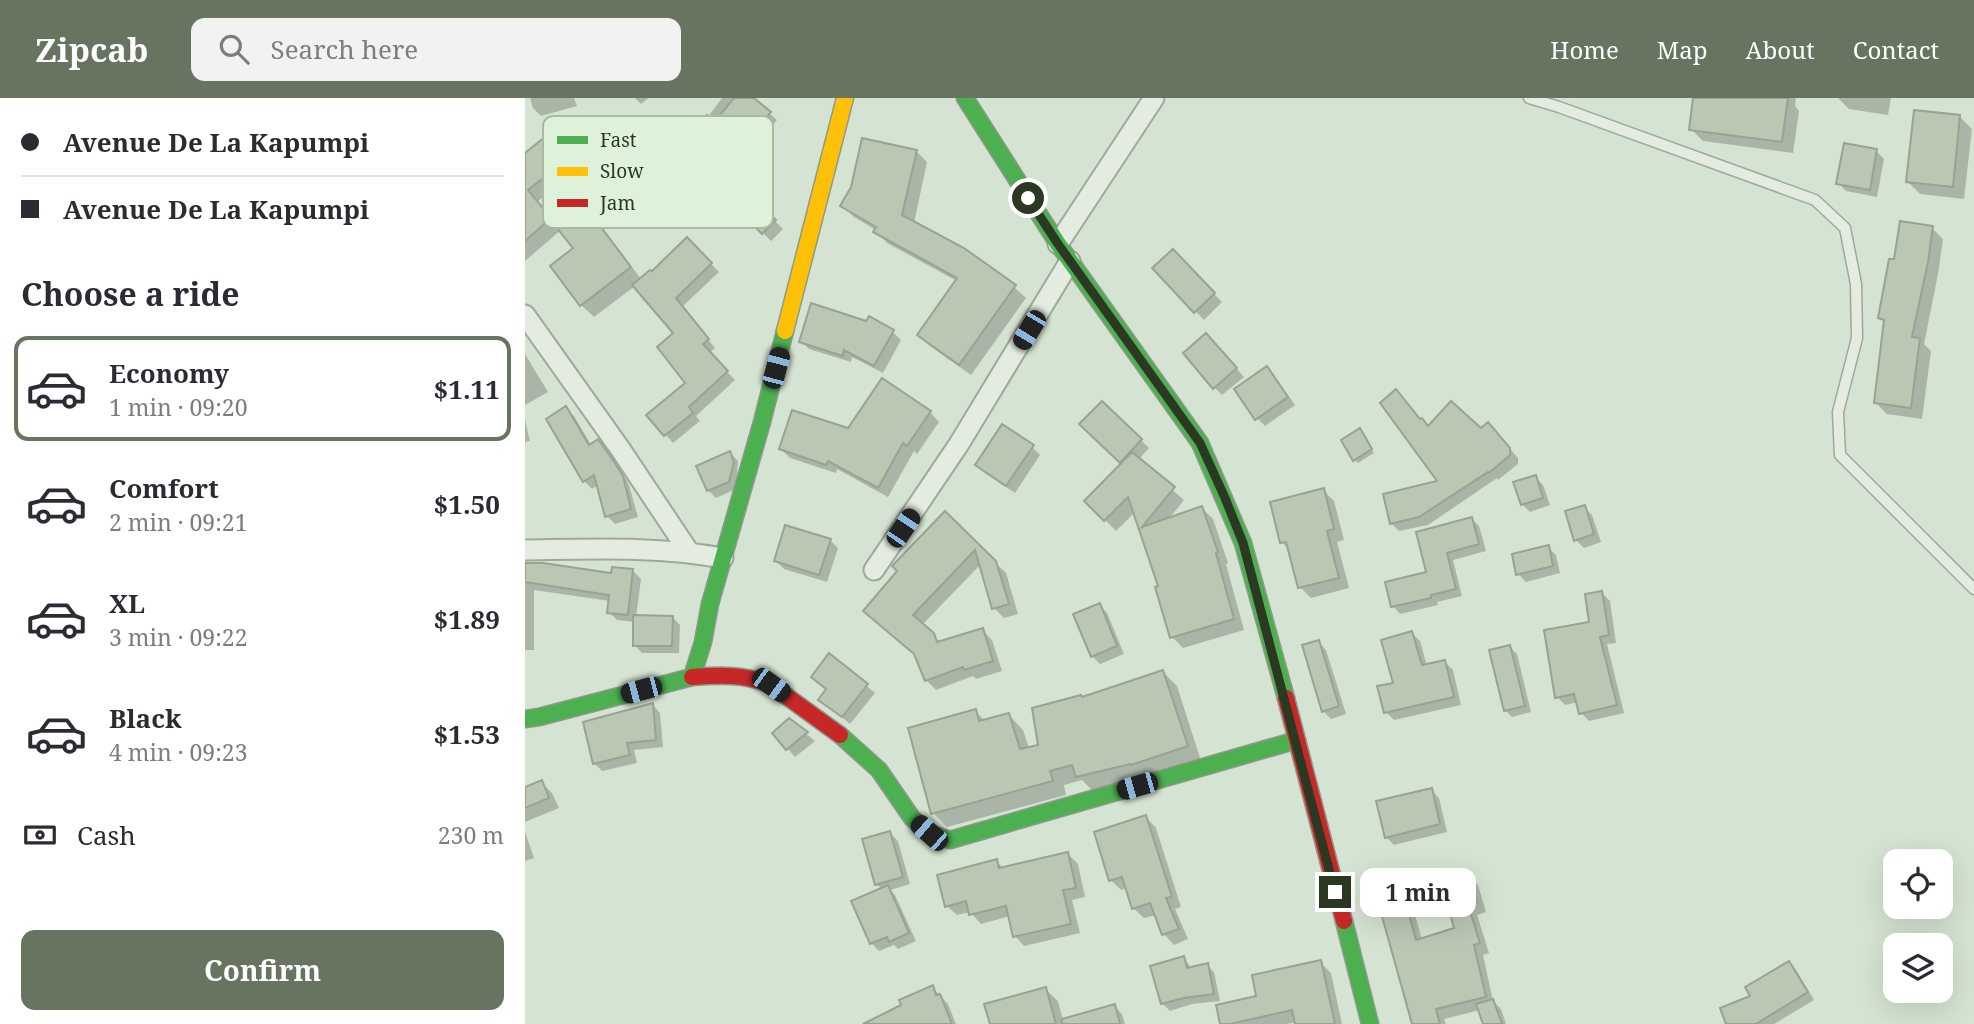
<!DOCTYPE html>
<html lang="en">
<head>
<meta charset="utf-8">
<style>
  :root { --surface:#fff; --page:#f2f2f3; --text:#2b2b33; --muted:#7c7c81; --line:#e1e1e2; --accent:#667460 }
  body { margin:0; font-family:"Noto Serif",serif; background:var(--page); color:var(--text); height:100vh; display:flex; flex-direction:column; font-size:26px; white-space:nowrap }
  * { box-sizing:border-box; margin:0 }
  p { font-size:23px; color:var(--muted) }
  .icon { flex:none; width:38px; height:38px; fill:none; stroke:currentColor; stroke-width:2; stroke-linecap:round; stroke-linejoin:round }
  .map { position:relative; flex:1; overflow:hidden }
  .sheet { display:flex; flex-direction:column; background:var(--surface); width:525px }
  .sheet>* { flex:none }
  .guide { display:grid; align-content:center; height:154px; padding:0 21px; background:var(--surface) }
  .buttons { position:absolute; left:1358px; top:751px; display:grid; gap:14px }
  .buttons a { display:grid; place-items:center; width:70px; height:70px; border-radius:14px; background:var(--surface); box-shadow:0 7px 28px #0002; font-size:35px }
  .end { position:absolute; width:32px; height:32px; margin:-16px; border:9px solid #2b3822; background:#fff; box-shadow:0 0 0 4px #fff }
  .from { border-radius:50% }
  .bubble { position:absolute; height:49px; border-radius:14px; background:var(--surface); box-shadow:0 7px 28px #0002; font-size:23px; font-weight:700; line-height:49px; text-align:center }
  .car { position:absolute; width:21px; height:42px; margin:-21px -10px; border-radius:9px; box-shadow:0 0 5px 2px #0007; background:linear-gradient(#222 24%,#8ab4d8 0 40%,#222 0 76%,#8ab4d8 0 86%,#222 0) }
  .guide b { display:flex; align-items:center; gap:24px; height:66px; font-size:26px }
  .guide b+b { border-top:2px solid var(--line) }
  .guide i { width:18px; height:18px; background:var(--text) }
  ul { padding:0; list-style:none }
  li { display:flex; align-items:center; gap:21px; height:105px; margin:0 14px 10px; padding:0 7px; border:4px solid transparent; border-radius:14px }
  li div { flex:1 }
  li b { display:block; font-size:26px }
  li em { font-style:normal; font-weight:700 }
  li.on { border-color:var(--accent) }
  li>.icon { width:63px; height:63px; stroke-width:1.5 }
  h2 { padding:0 21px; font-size:32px; line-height:84px }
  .pay { display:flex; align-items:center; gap:18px; height:77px; padding:0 21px; font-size:26px }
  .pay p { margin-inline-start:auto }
  .cta { display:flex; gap:14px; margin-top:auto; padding:14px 21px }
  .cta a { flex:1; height:80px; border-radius:14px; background:var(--accent); color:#fff; font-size:28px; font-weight:700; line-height:80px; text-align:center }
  header { display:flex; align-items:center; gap:42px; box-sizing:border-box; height:98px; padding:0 35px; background:var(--accent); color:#fff }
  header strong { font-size:33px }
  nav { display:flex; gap:38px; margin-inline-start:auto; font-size:24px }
  .search { width:490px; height:63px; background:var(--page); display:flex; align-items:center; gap:18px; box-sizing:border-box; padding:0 24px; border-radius:14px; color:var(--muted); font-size:26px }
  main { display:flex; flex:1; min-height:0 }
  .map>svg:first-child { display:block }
</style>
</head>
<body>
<header>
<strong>Zipcab</strong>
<div class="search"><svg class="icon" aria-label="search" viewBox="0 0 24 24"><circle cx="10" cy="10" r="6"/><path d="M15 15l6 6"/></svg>Search here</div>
<nav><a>Home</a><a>Map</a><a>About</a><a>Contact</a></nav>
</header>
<main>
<section class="sheet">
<div class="guide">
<b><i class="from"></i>Avenue De La Kapumpi</b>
<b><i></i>Avenue De La Kapumpi</b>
</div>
<h2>Choose a ride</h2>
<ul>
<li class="on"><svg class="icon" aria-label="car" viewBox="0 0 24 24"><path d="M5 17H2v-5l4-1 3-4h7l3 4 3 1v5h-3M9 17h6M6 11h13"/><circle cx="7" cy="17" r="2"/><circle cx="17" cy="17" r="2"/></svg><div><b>Economy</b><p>1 min · 09:20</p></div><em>$1.11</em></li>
<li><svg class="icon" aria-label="car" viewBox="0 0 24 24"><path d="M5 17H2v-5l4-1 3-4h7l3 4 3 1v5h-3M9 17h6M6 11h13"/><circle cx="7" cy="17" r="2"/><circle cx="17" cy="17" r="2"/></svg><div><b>Comfort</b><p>2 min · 09:21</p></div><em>$1.50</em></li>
<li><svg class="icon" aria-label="car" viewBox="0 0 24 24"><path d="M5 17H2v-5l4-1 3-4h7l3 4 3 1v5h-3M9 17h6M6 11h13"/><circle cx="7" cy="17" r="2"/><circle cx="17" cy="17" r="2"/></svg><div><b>XL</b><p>3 min · 09:22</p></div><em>$1.89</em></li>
<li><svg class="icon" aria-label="car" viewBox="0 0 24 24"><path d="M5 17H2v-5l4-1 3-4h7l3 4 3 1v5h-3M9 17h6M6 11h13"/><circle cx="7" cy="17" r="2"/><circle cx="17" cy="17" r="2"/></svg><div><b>Black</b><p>4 min · 09:23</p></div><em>$1.53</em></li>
</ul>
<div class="pay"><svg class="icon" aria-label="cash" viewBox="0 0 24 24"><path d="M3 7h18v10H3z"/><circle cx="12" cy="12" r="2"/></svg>Cash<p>230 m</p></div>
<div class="cta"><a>Confirm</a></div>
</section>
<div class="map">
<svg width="1449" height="926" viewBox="0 0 1449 926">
  <rect width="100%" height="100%" fill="#d5e3d2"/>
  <path fill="#0003" d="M5 0H49L52 8 16 18 8 10Z
    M110 0H124L116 6Z
    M197 0H227L252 22 227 53 235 61 217 85 165 43Z
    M1170 0H1271L1270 8 1274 13 1268 55 1178 43 1166 31Z
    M1313 0H1366L1363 17 1324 11Z
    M1435 19 1447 31 1439 101 1395 96 1383 84Z
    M391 53 402 64 389 125 489 189 501 200 446 277 405 248 394 237 432 183 362 145 351 132 329 119 317 108 328 90Z
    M1351 53 1359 61 1352 99 1321 93 1313 85Z
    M0 57 16 63 35 86 12 104 34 129 60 110 72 122 116 181 127 176 162 142 194 174 157 209 190 250 184 255 210 282 171 318 175 323 148 345 124 317 163 285 150 236 110 188 69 219 56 207 27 168 51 151 36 132 0 163Z
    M214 87 258 131 246 143 202 99Z
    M1407 130 1418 141 1413 176 1399 246 1406 253 1397 321 1362 316 1351 305 1361 226 1355 220 1371 164Z
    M648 153 697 204 679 222 630 170Z
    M344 220 368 234 376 242 358 275 327 259 326 264 284 251 276 243 342 225Z
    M689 245 719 279 697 297 689 289Z
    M0 256 23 294 0 307Z
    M742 270 749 278 770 307 740 328 732 320Z
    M577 305 624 350 613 362 659 402 643 422 677 410 688 421 703 465 701 466 719 532 658 550 647 539 636 489 610 414 591 433 561 403 598 366 557 326Z
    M41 310 49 318 66 347 73 343 81 351 98 375 104 387 113 419 90 426 82 418 73 387 67 391 59 383Z
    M405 314 414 324 392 356 389 353 363 399 312 371 311 375 265 360 256 351 323 332Z
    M0 322 5 343 0 344Z
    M896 323 904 329 971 334 993 360V366L973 382 972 380 903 427 874 433 866 425 915 384Z
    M838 336 849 355 833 365 829 361Z
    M507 349 515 357 490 395 460 375 452 367Z
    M205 355 213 363 211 391 191 400 183 392Z
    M1010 379 1018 387 1025 407 1005 414 997 406Z
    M798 392 809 403 819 442 812 444 824 490 786 500 775 489 765 453 757 444Z
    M1059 409 1067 417 1076 444 1059 450 1051 442Z
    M420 415 481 475 493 516 479 520 469 510 456 466 397 527 416 545 457 532 467 542 477 573 451 581 448 578 411 592 401 582 391 557 350 522Z
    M947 421 954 428 961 453 928 462 937 498 912 504 913 507 875 516 868 508 903 475Z
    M305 442 313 450 302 484 259 471 251 463Z
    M1023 449 1031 457 1035 475 1001 484 993 476Z
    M0 466 88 477 108 473 116 481 111 519H147L155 527 154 555H117L109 547 110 524 92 522 84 514 85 503 9 492V552H0Z
    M1077 495 1085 503 1091 545 1082 546 1099 615 1064 623 1056 615 1053 604 1040 607 1032 599 1066 526Z
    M574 507 582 515 599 556 575 566 567 558Z
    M887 535 895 543 902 568 920 564 928 572 936 607 869 622 861 614Z
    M793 544 801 552 821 616 806 621 798 613Z
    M985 549 992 556 1006 614 987 619 980 612Z
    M305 557 350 595 325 626 295 601 303 592Z
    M638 574 652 588 676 663 567 692 557 682 539 687 541 697 422 729 408 715 450 613 460 623 484 617 498 632 504 650 515 648 557 601Z
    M128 607 135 615 138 649 109 652 112 665 77 673 69 665Z
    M264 622 290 643 270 659 249 635Z
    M16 684 27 695 34 710 0 724V691Z
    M906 692 914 700 922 734 869 747 861 739Z
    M621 719 631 730 656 809 650 811 663 841 649 847 639 836 631 817 619 820 608 810 602 790 596 792 586 782Z
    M0 734 9 760 0 763Z
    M365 735 373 743 385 786 365 792 370 797 391 843 373 851 369 847 354 853 346 845 357 791 351 786Z
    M543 756 553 766 560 799 547 802 555 835 499 848 490 838 485 818 456 826 445 814 432 817 422 808 471 763 479 771Z
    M943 777 953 787 961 814 952 817 964 855 958 857 968 903 976 911 981 926H959L955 912 919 921 921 926H889L873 781 883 791 897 842 931 831Z
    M659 860 667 871 682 867 689 874 695 903 667 906 645 913 638 906Z
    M795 864 806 875 817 926H772V924L762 926H697L733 899Z
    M1264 865 1271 872 1289 902 1249 926H1203L1228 899Z
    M407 889 423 906 431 926H342L378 908Z
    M520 891 533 903 538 922 589 908 597 916 600 926H466Z"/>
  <path fill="#bac7b3" stroke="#98a391" stroke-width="2" d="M209 0H229L246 14 220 46 229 53 209 79 162 43 182 17 190 23Z
    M1168 0H1263L1257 44 1164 32Z
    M1389 12 1435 17 1428 89 1381 84Z
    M20 39 39 64 3 92 26 120 0 143V55Z
    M337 40 392 52 377 117 439 150 491 187 434 267 392 237 432 180 348 134 351 129 315 108 326 89Z
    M1319 45 1352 51 1345 92 1311 86Z
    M214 85 251 122 237 136 200 99Z
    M60 108 106 169 55 208 25 168 48 150 31 129Z
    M1375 123 1408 128 1403 164 1387 239 1395 240 1386 310 1349 305 1359 222 1353 220 1364 161H1369Z
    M162 139 187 165 151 200 184 241 178 246 203 273 164 309 168 315 139 338 121 317 160 285 132 249 148 235 107 187 125 172 127 173Z
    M648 151 690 195 669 215 627 170Z
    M286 205 341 223 344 218 369 232 349 268 319 252 318 258 274 244Z
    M681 235 712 270 688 291 658 255Z
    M742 268 763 299 730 322 709 291Z
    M357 280 406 313 382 348 378 345 353 390 303 363 301 367 254 351 267 312 323 330Z
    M871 291 895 321 897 320 903 328 926 303 956 330 963 324 985 350V357L964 375 963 374 894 419 865 426 858 396 912 383 855 305Z
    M577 303 617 341 595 365 554 326Z
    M41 308 64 347 73 341 90 365 98 378 106 411 80 419 69 377 58 384 21 321Z
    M477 326 509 347 481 388 450 367Z
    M835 330 847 351 828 363 816 342Z
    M205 353 209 364 204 384 182 393 171 368Z
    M607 354 650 389 617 429 677 408 693 454 691 455 709 521 645 540 630 489 633 488 603 399 579 423 559 403Z
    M1011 377 1018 400 996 407 988 384Z
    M799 390 809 431 802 433 814 480 773 490 761 444 755 445 745 404Z
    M1060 407 1069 436 1049 443 1040 413Z
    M420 413 471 463 484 506 467 511 450 452 388 517 409 535 412 544 458 530 468 563 439 572 438 569 400 583 389 556 338 513 372 473 367 468Z
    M947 419 954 446 922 455 931 491 906 497V500L866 509 860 484 901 474 891 434Z
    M260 427 306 441 294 477 249 463Z
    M1024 447 1028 468 991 477 987 456Z
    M0 465H18L86 475 87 469 108 471 103 517 82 515 84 497 0 484Z
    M1077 493 1084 537 1075 539 1092 607 1054 616 1049 596 1030 600 1019 532 1064 524 1060 496Z
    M575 505 592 548 566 559 548 516Z
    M108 517 148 518 147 548H108Z
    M887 533 897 567 920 562 929 599 859 615 852 588 868 585 856 542Z
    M794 542 814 608 797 614 777 547Z
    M985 547 1000 608 979 613 964 552Z
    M304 555 343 586 317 619 293 602 301 591 286 579Z
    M638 572 663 648 606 667 605 666 551 679 547 667 525 673 528 683 406 716 383 630 451 611 454 623 484 615 495 651 513 647 507 610 556 597 557 599Z
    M128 605 131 642 102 645 105 657 68 666 58 624Z
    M264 620 283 634 261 652 247 635Z
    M17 682 24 700 0 710V689Z
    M907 690 915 726 860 740 851 703Z
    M621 717 647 799 641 800 654 831 637 837 625 805 607 811 597 779 584 783 569 734Z
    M365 733 378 779 350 787 337 741Z
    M543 754 551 790 538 792 546 826 488 839 481 808 444 817 441 803 420 809 412 777 472 761 474 770Z
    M943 775 952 804 943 807 955 845 949 847 961 899 911 911 915 926H887L848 786 874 779 891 842 929 830 916 783Z
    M363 787 384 835 364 844 362 839 345 846 326 803Z
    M659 858 662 870 683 865 689 896 659 900 636 906 625 868Z
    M796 862 810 926H770L767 912 705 926H695L691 907 731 898 727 877Z
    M1264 863 1283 894 1231 926H1201L1195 910 1225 898 1220 889Z
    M408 887 411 897 415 896 427 926H338L376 907 374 902Z
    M521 889 531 926H465L459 906Z
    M968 901 977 926H958L951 906Z
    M590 906 595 926H537V921Z"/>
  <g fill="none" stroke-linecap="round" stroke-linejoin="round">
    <defs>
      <path id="lane" d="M1004 0 1034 9 1290 102 1320 130 1331 186 1332 240 1313 314 1315 357 1449 491"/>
      <path id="street" d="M533 146 629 0
        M0 217 96 352 164 454
        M0 452C66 451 133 448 198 460
        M349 472 434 346 545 163"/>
      <path id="fast" d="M440 0 533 146 675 345 718 445 761 600
        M0 621 14 619 167 579 178 544 185 506 237 324 260 233
        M315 637 354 672 387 720 404 735 425 742 772 642
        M819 823 845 926"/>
      <path id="slow" d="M260 233 320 0"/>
      <path id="jam" d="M167 579C195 577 220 576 246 587L315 637
        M761 600 819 823"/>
    </defs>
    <use href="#lane" stroke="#9ea99a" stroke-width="13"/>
    <use href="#street" stroke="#9ea99a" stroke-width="23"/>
    <use href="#fast" stroke="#8e998a" stroke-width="19"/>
    <use href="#slow" stroke="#8e998a" stroke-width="19"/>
    <use href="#jam" stroke="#8e998a" stroke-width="19"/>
    <use href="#lane" stroke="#e4ece2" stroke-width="10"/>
    <use href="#street" stroke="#e4ece2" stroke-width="19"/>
    <use href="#fast" stroke="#4caf50" stroke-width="16"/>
    <use href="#slow" stroke="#ffc107" stroke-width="16"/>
    <use href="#jam" stroke="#c62828" stroke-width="16"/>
  </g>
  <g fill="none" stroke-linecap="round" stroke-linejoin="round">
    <path stroke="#2b3822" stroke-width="9" d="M503 100 533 146 675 345 700 400 718 445 810 794"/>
  </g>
  <rect x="18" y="18" width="230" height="112" rx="10" fill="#def2d9" stroke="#a8baa2" stroke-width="2"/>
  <rect x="32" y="38" width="31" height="8" fill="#4caf50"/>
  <rect x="32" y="69" width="31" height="9" fill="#ffc107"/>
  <rect x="32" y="101" width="31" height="8" fill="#c62828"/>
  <g font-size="19" fill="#2b3822">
    <text x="75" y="49">Fast</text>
    <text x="75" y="80">Slow</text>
    <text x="75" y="112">Jam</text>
  </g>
</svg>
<div class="buttons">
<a><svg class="icon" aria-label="locate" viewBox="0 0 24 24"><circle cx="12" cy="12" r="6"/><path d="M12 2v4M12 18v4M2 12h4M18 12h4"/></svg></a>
<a><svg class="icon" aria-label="layers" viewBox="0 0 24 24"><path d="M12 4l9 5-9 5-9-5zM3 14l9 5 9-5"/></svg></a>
</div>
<i class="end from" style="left:503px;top:100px"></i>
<i class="end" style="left:810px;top:794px"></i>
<div class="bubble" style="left:835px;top:770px;width:116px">1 min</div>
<i class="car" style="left:504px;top:232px;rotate:211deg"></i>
<i class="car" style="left:251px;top:270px;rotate:15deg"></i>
<i class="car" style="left:378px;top:430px;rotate:34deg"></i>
<i class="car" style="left:246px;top:587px;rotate:126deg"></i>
<i class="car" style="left:116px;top:592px;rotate:255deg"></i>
<i class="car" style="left:612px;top:688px;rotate:254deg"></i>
<i class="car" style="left:404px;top:735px;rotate:311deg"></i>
</div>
</main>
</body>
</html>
